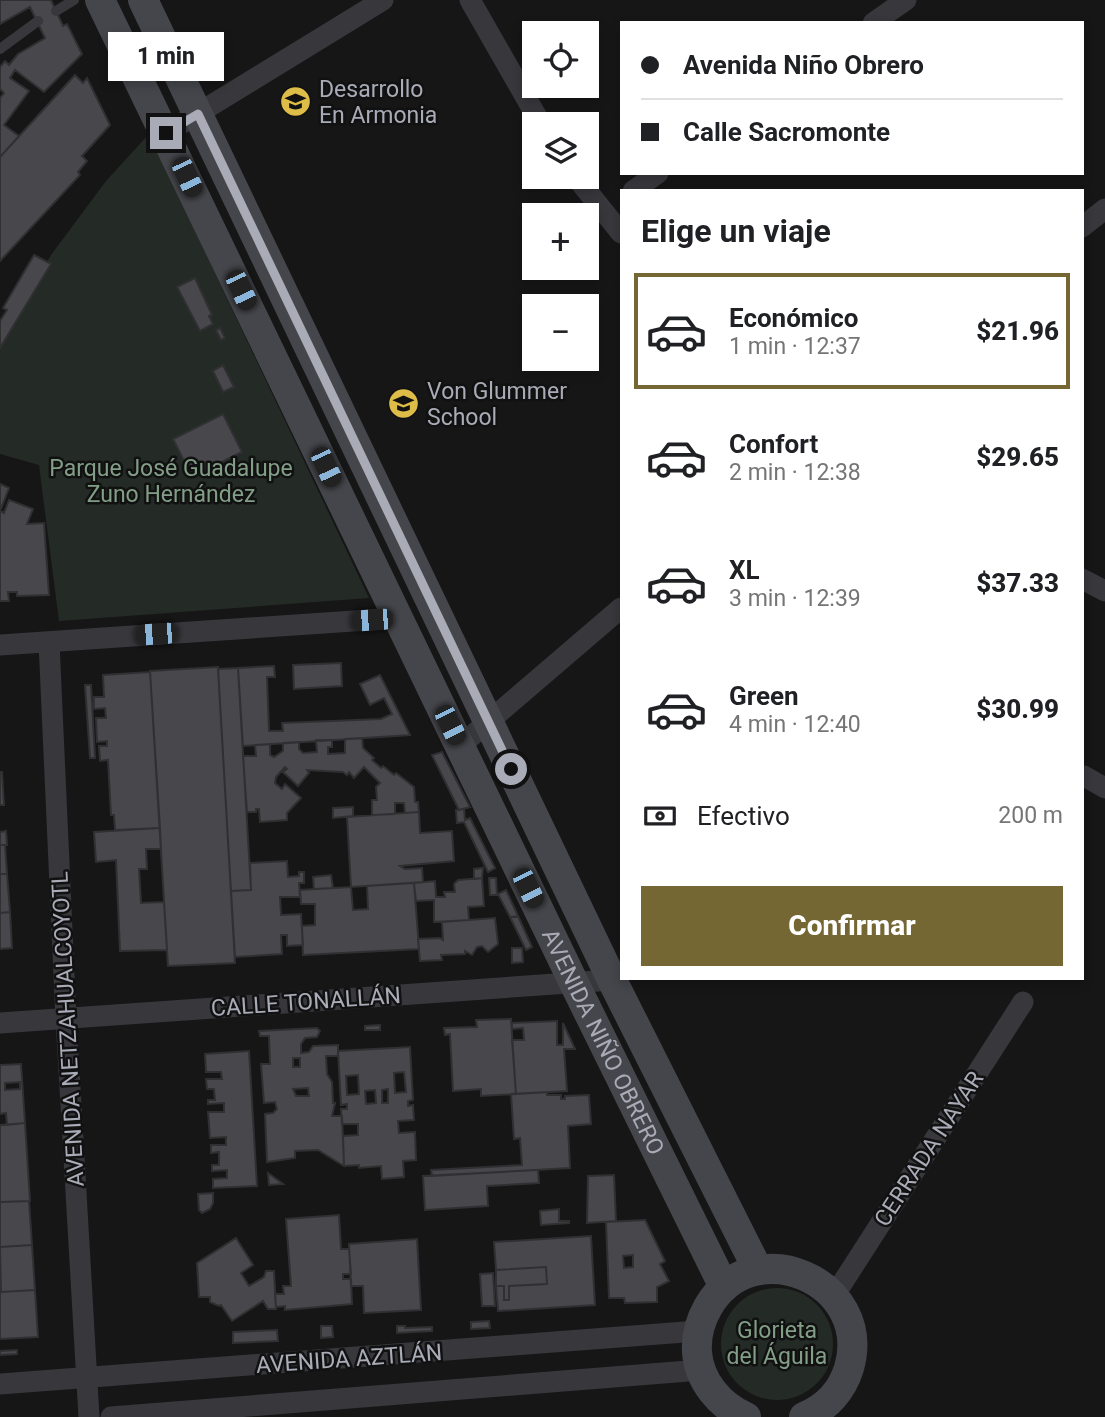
<!DOCTYPE html>
<html lang="es">
<head>
<meta charset="utf-8">
<style>
  :root { --surface:#fff; --page:#f6f6f6; --text:#202124; --muted:#757577; --line:#e0e0e0; --accent:#756734 }
  body { margin:0; font-family:Roboto,sans-serif; background:var(--page); color:var(--text); height:100vh; display:flex; flex-direction:column; font-size:26px; white-space:nowrap }
  * { box-sizing:border-box; margin:0 }
  p { font-size:23px; color:var(--muted) }
  .icon { flex:none; width:38px; height:38px; fill:none; stroke:currentColor; stroke-width:2; stroke-linecap:round; stroke-linejoin:round }
  .map { position:relative; flex:1; overflow:hidden }
  .details { position:absolute; left:620px; top:189px; width:464px; height:791px; display:flex; flex-direction:column; background:var(--surface); border-radius:0px; box-shadow:0 4px 10px #0003 }
  .details>* { flex:none }
  .top-card { position:absolute; left:620px; top:21px; width:464px; height:154px; border-radius:0px; box-shadow:0 4px 10px #0003; display:grid; align-content:center; height:154px; padding:0 21px; background:var(--surface) }
  .controls { position:absolute; left:522px; top:21px; display:grid; gap:14px }
  .controls a { display:grid; place-items:center; width:77px; height:77px; border-radius:0px; background:var(--surface); box-shadow:0 4px 10px #0003; font-size:35px }
  .end { position:absolute; width:32px; height:32px; margin:-16px; border:9px solid #a9abb6; background:#111; box-shadow:0 0 0 4px #111 }
  .from { border-radius:50% }
  .bubble { position:absolute; height:49px; border-radius:0px; background:var(--surface); box-shadow:0 4px 10px #0003; font-size:23px; font-weight:800; line-height:49px; text-align:center }
  .car { position:absolute; width:21px; height:42px; margin:-21px -10px; border-radius:9px; box-shadow:0 0 5px 2px #0007; background:linear-gradient(#222 24%,#8ab4d8 0 40%,#222 0 76%,#8ab4d8 0 86%,#222 0) }
  .top-card b { display:flex; align-items:center; gap:24px; height:66px; font-size:26px }
  .top-card b+b { border-top:2px solid var(--line) }
  .top-card i { width:18px; height:18px; background:var(--text) }
  ul { padding:0; list-style:none }
  li { display:flex; align-items:center; gap:21px; height:116px; margin:0 14px 10px; padding:0 7px; border:4px solid transparent; border-radius:0px }
  li div { flex:1 }
  li b { display:block; font-size:26px }
  li em { font-style:normal; font-weight:800 }
  li.selected { border-color:var(--accent) }
  li>.icon { width:63px; height:63px; stroke-width:1.5 }
  h2 { padding:0 21px; font-size:32px; line-height:84px }
  .pay { display:flex; align-items:center; gap:18px; height:77px; padding:0 21px; font-size:26px }
  .pay p { margin-inline-start:auto }
  .primary-button { display:flex; gap:14px; margin-top:auto; padding:14px 21px }
  .primary-button a { flex:1; height:80px; border-radius:0px; background:var(--accent); color:#fff; font-size:28px; font-weight:800; line-height:80px; text-align:center }
  .map>svg:first-child { display:block }
</style>
</head>
<body>
<div class="map">
<svg width="1105" height="1417" viewBox="0 0 1105 1417">
  <rect width="100%" height="100%" fill="#161617"/>
  <path fill="#242b26" d="M149 134 369 598 59 621 39 465 0 454V344L51 255 106 181Z
    M721 1344a56 56 0 1 1 112 0a56 56 0 1 1-112 0Z"/>
  <path fill="#48484c" stroke="#303033" stroke-width="2" fill-rule="evenodd" d="M0 0H51L63 26 67 24 82 54 44 92 15 70 10 78 29 91 4 125 19 136 0 157V98L4 93 0 89V67L5 61 9 65 18 54 45 38 30 7 0 24Z
    M75 75 83 83 87 78 110 125 82 156 87 161 78 172 80 175 0 261V157Z
    M34 255 51 264 0 348V321L7 310 3 308Z
    M195 278 212 315 209 316 213 324 200 331 177 287Z
    M220 328 225 338 221 340 216 330Z
    M223 365 234 387 223 392 213 371Z
    M223 414 242 452 192 477 173 439Z
    M0 484 9 488 0 511Z
    M9 500 33 509 27 524 44 523 49 595 17 596V592H8L9 601H0V511L4 513Z
    M341 663 342 686 294 689 293 665Z
    M274 666 275 677H267L269 731H283L282 723 381 719 392 714 384 698 370 705 360 684 380 675 410 735 243 746 238 668Z
    M218 667 235 963 168 966 150 671Z
    M238 668 251 890 231 891 218 669Z
    M150 672 160 828 115 830 114 815H111L108 760 100 761 99 746H107V741L97 742 96 718H106L105 708 94 709V697H104L103 675Z
    M85 685H91L95 758H90Z
    M362 738 363 748 374 758 372 760 381 768 383 766 394 775 396 773 414 787 415 802H418L419 812 405 813 404 803H395V814L372 815V800H377L376 787 380 783 364 767 354 778 349 772 347 775 343 772 307 770 309 773 298 786 283 772 287 769 285 767 276 777 275 783 282 789 285 784 301 798 287 813V820L260 822 259 809H256V812H247L243 756H256L255 745 270 744V755L274 757 283 751V743L299 742V749L303 753 317 752 316 740H332V747H328V754L345 753V739Z
    M442 752 470 807 459 810 432 755Z
    M0 772H2L4 805H0Z
    M353 807V816L333 818V808Z
    M464 809 465 820 470 818 495 868 488 872 464 822 457 823 456 810Z
    M419 812 420 833 452 831 454 861 400 866 405 869 422 868 423 882 351 887 347 817Z
    M160 828 161 849H146L147 869H139L141 903 164 902 167 950 120 951 116 860 96 862 94 832Z
    M6 831 7 845H0V832Z
    M0 845H5L7 874H0Z
    M287 861 288 877 299 876V872H304V883H299L300 897H280L281 915 301 914 303 945 287 946V935H281L282 954 235 957 231 891 251 890 250 863Z
    M483 868 482 878 474 879V869Z
    M0 874H7L10 912 0 913Z
    M331 875 333 888 314 889 313 877Z
    M482 878 484 906 468 907 469 920 434 922V900L416 901 414 883 435 881 436 897H445L444 892H455L454 884 458 880Z
    M489 878H496L497 895H490Z
    M414 883 419 949 303 955 302 926 315 925V904H301L300 890 351 887 353 910 368 909 367 886Z
    M506 890 518 916 516 917H510L498 894Z
    M10 912 12 948 0 949V913Z
    M518 916 532 947 526 950 510 917Z
    M495 918 498 944 488 952 482 946 477 947 472 955 465 951V954L441 955 442 960 420 961 418 939 440 938 443 940 442 922Z
    M512 948H522L523 962 512 963Z
    M511 1019 516 1094 481 1096V1089L453 1091 450 1034 445 1035 444 1028 477 1027 476 1020Z
    M557 1021V1045H563V1023L575 1049H564L567 1091 516 1094 512 1040H524L523 1028 512 1029V1023Z
    M380 1025V1030H365V1026Z
    M317 1028 320 1031 317 1037 305 1038 301 1044V1053L309 1052 313 1046 338 1045V1056H326L327 1074 332 1082 333 1103H335L332 1116H342L344 1166 318 1150 295 1151V1158L267 1162 265 1114 273 1113 277 1109 275 1102 264 1103 261 1064H270L269 1036H260L259 1031ZM293 1058H300V1067H293ZM308 1088 309 1096H296L293 1089Z
    M410 1047 413 1100 408 1101V1106L413 1105 414 1120 398 1121 399 1133 415 1132 416 1160 403 1161 404 1177 382 1179 381 1166 359 1168V1165L344 1166 343 1136 358 1135V1124H342L341 1109H347V1104L341 1105 338 1051ZM404 1072 406 1092 395 1093 394 1073ZM358 1075 359 1094 347 1095 346 1076ZM388 1089V1103H382V1090ZM375 1090 376 1103 366 1104 365 1091Z
    M249 1051 257 1186 213 1188V1179L227 1178V1170L212 1171V1165H219V1152L211 1153V1145H226V1137L210 1138 208 1112H224V1103L208 1104V1100H215L214 1089H207L206 1079H222L221 1072H206L205 1054Z
    M21 1064 25 1123 7 1125 6 1113 0 1114V1065ZM20 1082V1089L5 1090V1083Z
    M547 1092V1095H561V1099H565V1096L589 1095 591 1124 568 1126 570 1168 432 1176 431 1170 522 1165 520 1138 514 1139 511 1094Z
    M25 1123 30 1201 0 1202V1125Z
    M538 1170 539 1183 487 1186 488 1206 425 1210 423 1176Z
    M268 1173 283 1184 269 1185Z
    M614 1175 616 1221 587 1223 588 1176Z
    M213 1193V1203L210 1209 202 1213 199 1210 198 1194Z
    M29 1201 32 1245 0 1247V1202Z
    M559 1209V1221H569V1223L541 1225 540 1211Z
    M339 1215 341 1249H349L351 1274H343V1279H351L352 1304 285 1310V1306L276 1307 275 1294H284L283 1286H291L286 1219Z
    M645 1220 665 1261 660 1264 669 1281 657 1287V1302L625 1303 624 1298H609L606 1222ZM633 1255V1267L624 1268 623 1256Z
    M591 1236 595 1305 498 1311 496 1286H504V1300H509V1286L547 1284 546 1267 496 1270 494 1242Z
    M236 1238 253 1265 241 1273 249 1286 264 1277 266 1271H274L276 1309H268L263 1301 232 1321 221 1305 219 1306 210 1302V1297H199L197 1263Z
    M417 1239 421 1310 364 1313 363 1286H351L349 1244Z
    M32 1245 35 1290 1 1292 0 1247Z
    M546 1267 547 1284 509 1286V1300H504V1286H496V1270Z
    M493 1273 495 1306H482L480 1274Z
    M35 1290 38 1337 0 1339V1292Z
    M489 1321 490 1328 471 1329V1322Z
    M321 1326H332L333 1337 321 1338Z
    M397 1326H405V1328L432 1327V1331L397 1333Z
    M277 1330 278 1341 233 1343V1332Z
    M17 1350V1354L0 1355V1351Z"/>
  <g fill="none" stroke-linecap="round" stroke-linejoin="round">
    <path stroke="#37373c" stroke-width="10" d="M56 11 74 0
      M0 49 38 21"/>
    <path stroke="#37373c" stroke-width="21" d="M470 0 541 124
      M873 23 906 0
      M166 133 383 0
      M576 177 621 233
      M633 191 658 173
      M1082 227 1105 209
      M1082 579 1105 591
      M49 642 66 1019 89 1417
      M0 645 398 618
      M460 746 621 608
      M1084 776 1105 788
      M0 1023 612 980
      M834 1296 1023 1002
      M0 1384 698 1331
      M111 1417 701 1370"/>
    <g stroke="#45464b" stroke-width="30">
      <path id="s1" d="M100 0 574 983 724 1287"/>
      <path d="M143 0 612 980 758 1270"/>
      <path d="M746 1417C720 1406 699 1381 697 1352 696 1336 700 1321 708 1307 753 1229 874 1282 849 1368 842 1391 826 1408 804 1417"/>
    </g>
  </g>
  <g fill="none" stroke-linecap="round" stroke-linejoin="round">
    <path stroke="#a9abb6" stroke-width="9" d="M166 133 198 114 511 769"/>
  </g>
  <defs>
    <symbol id="school-disc" viewBox="-11 -11 22 22"><circle r="9.5" fill="#ddbc48" stroke="#111112"/><path d="M0-5L7-2L0 1L-7-2ZM-4 1L0 2.5L4 1V4Q0 6-4 4Z" fill="#111"/></symbol>
  </defs>
  <g fill-rule="evenodd">
    <use href="#school-disc" x="278" y="84" width="35" height="35"/>
    <use href="#school-disc" x="386" y="386" width="35" height="35"/>
  </g>
  <g text-anchor="middle" dominant-baseline="central" stroke-width="5" stroke-linejoin="round" paint-order="stroke">
    <g font-size="23" fill="#a9abb6" stroke="#111112" text-anchor="start">
      <text x="319" y="89">Desarrollo<tspan x="319" dy="26">En Armonia</tspan></text>
      <text x="427" y="391">Von Glummer<tspan x="427" dy="26">School</tspan></text>
    </g>
    <g font-size="23" fill="#829e87" stroke="#111112">
      <text x="171" y="468">Parque José Guadalupe<tspan x="171" dy="26">Zuno Hernández</tspan></text>
      <text x="777" y="1330">Glorieta<tspan x="777" dy="26">del Águila</tspan></text>
    </g>
    <g font-size="23" fill="#a9abb6" stroke="#111112">
      <text transform="translate(306 1002) rotate(-4)">CALLE TONALLÁN</text>
      <text transform="translate(68 1029) rotate(-93)">AVENIDA NETZAHUALCOYOTL</text>
      <text stroke="none"><textPath href="#s1" startOffset="1157">AVENIDA NIÑO OBRERO</textPath></text>
      <text transform="translate(929 1149) rotate(-57)">CERRADA NAYAR</text>
      <text transform="translate(349 1359) rotate(-4)">AVENIDA AZTLÁN</text>
    </g>
  </g>
</svg>
<div class="controls">
<a><svg class="icon" aria-label="locate" viewBox="0 0 24 24"><circle cx="12" cy="12" r="6"/><path d="M12 2v4M12 18v4M2 12h4M18 12h4"/></svg></a>
<a><svg class="icon" aria-label="layers" viewBox="0 0 24 24"><path d="M12 4l9 5-9 5-9-5zM3 14l9 5 9-5"/></svg></a>
<a>+</a>
<a>−</a>
</div>
<i class="end from" style="left:511px;top:769px"></i>
<i class="end" style="left:166px;top:133px"></i>
<div class="bubble" style="left:108px;top:32px;width:116px">1 min</div>
<i class="car" style="left:187px;top:177px;rotate:155deg"></i>
<i class="car" style="left:241px;top:290px;rotate:155deg"></i>
<i class="car" style="left:326px;top:467px;rotate:155deg"></i>
<i class="car" style="left:372px;top:620px;rotate:266deg"></i>
<i class="car" style="left:156px;top:634px;rotate:266deg"></i>
<i class="car" style="left:450px;top:725px;rotate:154deg"></i>
<i class="car" style="left:528px;top:888px;rotate:154deg"></i>
<div class="top-card">
<b><i class="from"></i>Avenida Niño Obrero</b>
<b><i></i>Calle Sacromonte</b>
</div>
<section class="details">
<h2>Elige un viaje</h2>
<ul>
<li class="selected"><svg class="icon" aria-label="car" viewBox="0 0 24 24"><path d="M5 17H2v-5l4-1 3-4h7l3 4 3 1v5h-3M9 17h6M6 11h13"/><circle cx="7" cy="17" r="2"/><circle cx="17" cy="17" r="2"/></svg><div><b>Económico</b><p>1 min · 12:37</p></div><em>$21.96</em></li>
<li><svg class="icon" aria-label="car" viewBox="0 0 24 24"><path d="M5 17H2v-5l4-1 3-4h7l3 4 3 1v5h-3M9 17h6M6 11h13"/><circle cx="7" cy="17" r="2"/><circle cx="17" cy="17" r="2"/></svg><div><b>Confort</b><p>2 min · 12:38</p></div><em>$29.65</em></li>
<li><svg class="icon" aria-label="car" viewBox="0 0 24 24"><path d="M5 17H2v-5l4-1 3-4h7l3 4 3 1v5h-3M9 17h6M6 11h13"/><circle cx="7" cy="17" r="2"/><circle cx="17" cy="17" r="2"/></svg><div><b>XL</b><p>3 min · 12:39</p></div><em>$37.33</em></li>
<li><svg class="icon" aria-label="car" viewBox="0 0 24 24"><path d="M5 17H2v-5l4-1 3-4h7l3 4 3 1v5h-3M9 17h6M6 11h13"/><circle cx="7" cy="17" r="2"/><circle cx="17" cy="17" r="2"/></svg><div><b>Green</b><p>4 min · 12:40</p></div><em>$30.99</em></li>
</ul>
<div class="pay"><svg class="icon" aria-label="cash" viewBox="0 0 24 24"><path d="M3 7h18v10H3z"/><circle cx="12" cy="12" r="2"/></svg>Efectivo<p>200 m</p></div>
<div class="primary-button"><a>Confirmar</a></div>
</section>
</div>
</body>
</html>
